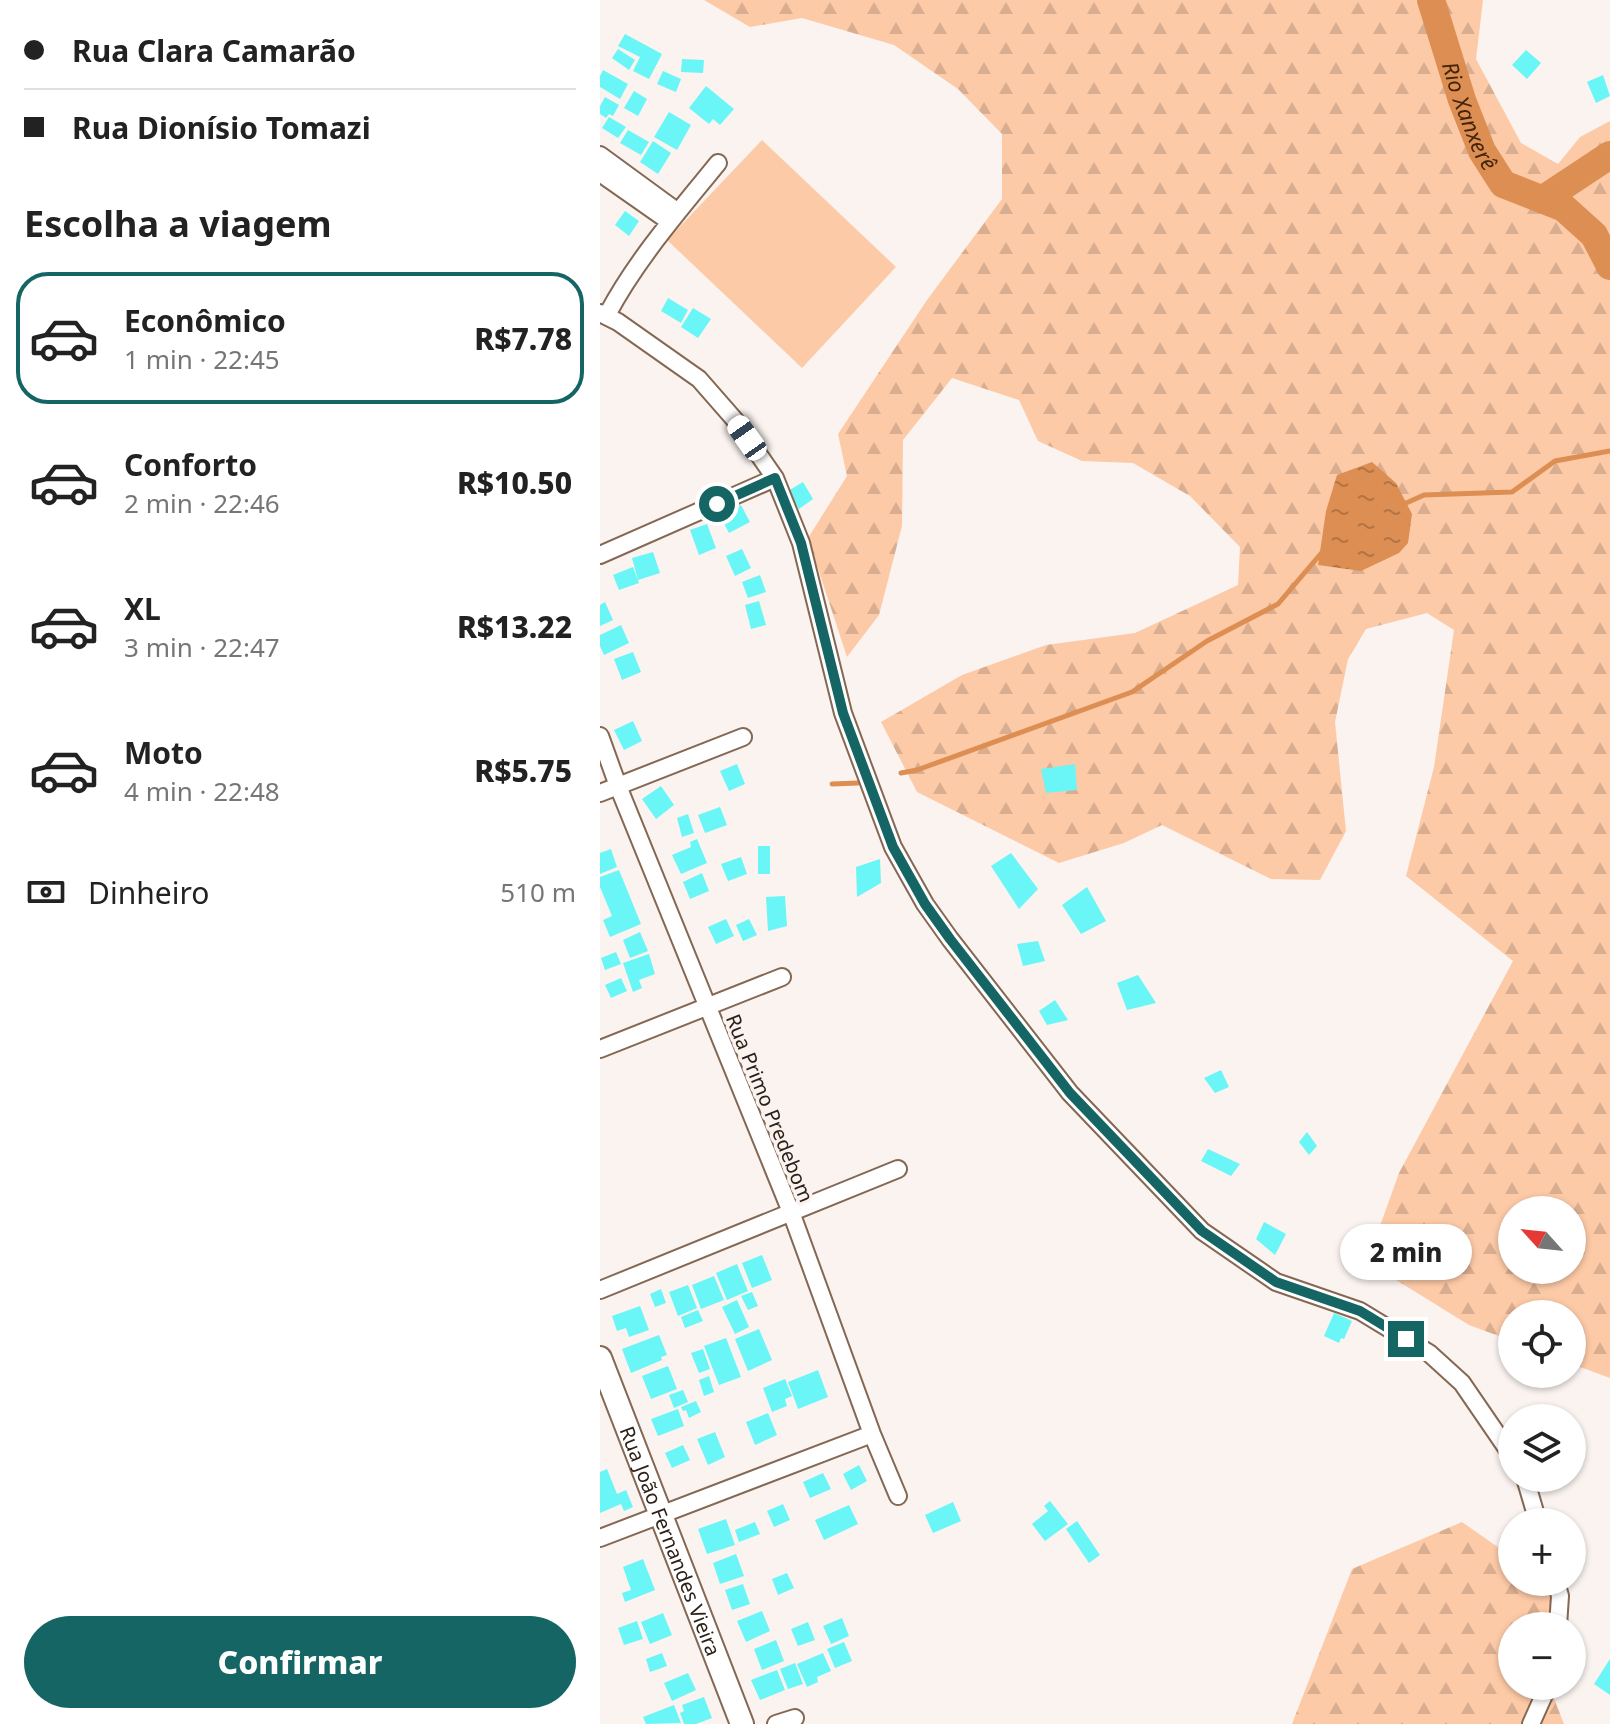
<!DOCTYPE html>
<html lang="pt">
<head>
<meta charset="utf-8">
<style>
  :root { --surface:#fff; --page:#f2f2f2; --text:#222; --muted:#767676; --line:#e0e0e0; --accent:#166565 }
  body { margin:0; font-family:"Noto Sans",sans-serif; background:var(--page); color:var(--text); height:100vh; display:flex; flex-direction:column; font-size:30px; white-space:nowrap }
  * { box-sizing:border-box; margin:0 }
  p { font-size:26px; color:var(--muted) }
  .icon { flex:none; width:44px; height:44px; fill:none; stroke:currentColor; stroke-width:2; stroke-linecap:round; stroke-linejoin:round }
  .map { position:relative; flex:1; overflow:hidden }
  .sheet { display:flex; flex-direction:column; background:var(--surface); width:600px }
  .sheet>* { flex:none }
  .top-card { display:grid; align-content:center; height:176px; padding:0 24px; background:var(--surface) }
  .needle { width:52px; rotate:297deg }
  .controls { position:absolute; left:898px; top:1196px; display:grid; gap:16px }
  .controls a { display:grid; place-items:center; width:88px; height:88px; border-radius:50%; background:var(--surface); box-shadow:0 2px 6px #0004; font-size:40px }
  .end { position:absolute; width:36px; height:36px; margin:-18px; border:10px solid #166565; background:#fff; box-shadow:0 0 0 4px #fff }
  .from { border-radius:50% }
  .bubble { position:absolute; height:56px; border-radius:28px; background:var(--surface); box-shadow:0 2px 6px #0004; font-size:26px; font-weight:800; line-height:56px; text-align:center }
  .car { position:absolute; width:24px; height:48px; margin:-24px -12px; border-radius:10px; box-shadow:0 0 6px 2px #0007; background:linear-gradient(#fff 24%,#345 0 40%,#fff 0 76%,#345 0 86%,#fff 0) }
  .top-card b { display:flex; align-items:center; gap:28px; height:76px; font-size:30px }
  .top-card b+b { border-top:2px solid var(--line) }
  .top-card i { width:20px; height:20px; background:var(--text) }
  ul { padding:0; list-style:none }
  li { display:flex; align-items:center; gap:24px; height:132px; margin:0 16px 12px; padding:0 8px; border:4px solid transparent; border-radius:32px }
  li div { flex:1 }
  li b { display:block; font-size:30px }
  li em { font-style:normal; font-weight:800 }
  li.selected { border-color:var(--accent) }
  li>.icon { width:72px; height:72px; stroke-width:1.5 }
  h2 { padding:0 24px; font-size:36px; line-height:96px }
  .pay { display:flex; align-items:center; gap:20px; height:88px; padding:0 24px; font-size:30px }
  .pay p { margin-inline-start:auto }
  .cta { display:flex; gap:16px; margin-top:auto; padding:16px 24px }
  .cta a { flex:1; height:92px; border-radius:48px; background:var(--accent); color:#fff; font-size:32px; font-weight:800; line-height:92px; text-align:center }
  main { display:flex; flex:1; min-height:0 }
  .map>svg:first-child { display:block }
</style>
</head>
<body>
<main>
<section class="sheet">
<div class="top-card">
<b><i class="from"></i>Rua Clara Camarão</b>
<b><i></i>Rua Dionísio Tomazi</b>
</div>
<h2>Escolha a viagem</h2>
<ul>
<li class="selected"><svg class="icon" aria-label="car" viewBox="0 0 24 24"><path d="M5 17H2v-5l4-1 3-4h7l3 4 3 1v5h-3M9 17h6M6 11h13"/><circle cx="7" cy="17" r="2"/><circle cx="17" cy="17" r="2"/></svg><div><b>Econômico</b><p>1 min · 22:45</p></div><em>R$7.78</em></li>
<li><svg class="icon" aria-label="car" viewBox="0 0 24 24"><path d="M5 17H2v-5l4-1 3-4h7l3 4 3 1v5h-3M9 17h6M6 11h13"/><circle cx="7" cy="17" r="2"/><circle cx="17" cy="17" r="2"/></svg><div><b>Conforto</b><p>2 min · 22:46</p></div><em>R$10.50</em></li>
<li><svg class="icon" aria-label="car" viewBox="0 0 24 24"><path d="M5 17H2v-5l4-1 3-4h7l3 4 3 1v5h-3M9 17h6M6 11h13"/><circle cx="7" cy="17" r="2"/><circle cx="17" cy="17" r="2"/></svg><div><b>XL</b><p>3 min · 22:47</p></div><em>R$13.22</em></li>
<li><svg class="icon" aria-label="car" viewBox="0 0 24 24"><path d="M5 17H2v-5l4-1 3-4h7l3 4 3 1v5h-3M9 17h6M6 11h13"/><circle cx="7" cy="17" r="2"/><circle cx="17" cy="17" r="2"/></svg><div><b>Moto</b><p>4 min · 22:48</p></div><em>R$5.75</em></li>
</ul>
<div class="pay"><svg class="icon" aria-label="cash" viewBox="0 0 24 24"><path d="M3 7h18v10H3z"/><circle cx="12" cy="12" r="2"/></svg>Dinheiro<p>510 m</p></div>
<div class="cta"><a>Confirmar</a></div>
</section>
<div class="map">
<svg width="1010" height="1724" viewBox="0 0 1010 1724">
  <defs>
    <pattern id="forest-firs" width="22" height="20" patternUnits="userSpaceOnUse" patternTransform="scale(2)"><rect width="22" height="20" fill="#fdcaa7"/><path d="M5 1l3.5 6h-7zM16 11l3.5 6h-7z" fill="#d9ad8f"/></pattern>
    <pattern id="water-ripples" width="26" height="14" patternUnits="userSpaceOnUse" patternTransform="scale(2)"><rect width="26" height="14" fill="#dd8e53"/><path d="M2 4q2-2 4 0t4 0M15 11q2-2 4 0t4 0" fill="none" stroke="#b37444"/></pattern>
  </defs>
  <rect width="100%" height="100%" fill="#faf3ef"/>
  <path fill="url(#forest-firs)" fill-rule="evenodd" d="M104 0H883L876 59 921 143 958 164 980 137 1010 121V1378L972 1364V1314H912V1341L869 1325 767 1262 799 1173 913 961 806 876 834 767 854 630 827 613 766 629 748 659 735 722 746 831 720 880 671 879 562 825 524 843 459 863 317 792 281 722 362 675 446 645 535 633 638 585 640 547 590 496 533 463 482 461 438 441 419 400 352 378 303 440 302 526 279 615 247 657 208 538 247 476 238 434 327 300 402 199V134L358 89 294 45 202 18 150 27ZM912 1210H972V1270H912Z
    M862 1522 912 1557V1582H947L955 1587 953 1626H912V1686H949L964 1724H692L752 1569Z"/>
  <path fill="#fdcaa7" d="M162 140 296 267 202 368 67 240Z"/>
  <path fill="url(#water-ripples)" d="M772 462 796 483 812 514 808 543 799 553 761 571 718 565 726 511 737 475Z"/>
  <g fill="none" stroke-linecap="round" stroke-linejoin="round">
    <path stroke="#dd8e53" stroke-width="5" d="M804 504 824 495 912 492 955 461 1010 451
      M301 773 317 770 532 692 607 641 678 604 724 550
      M232 784 258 783"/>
    <g stroke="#dd8e53" stroke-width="28">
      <path id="s1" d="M831 0 862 100 882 151 903 184 964 208 994 235 1010 266"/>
      <path d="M945 198 1010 155"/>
    </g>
  </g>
  <path fill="#6af6f7" d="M25 34 62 54 49 79 33 71 40 57 18 46Z
    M18 49 35 60 29 70 12 58Z
    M926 50 941 63 927 79 912 65Z
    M82 59 104 60 103 73 81 72Z
    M3 70 28 84 20 99 0 87V76Z
    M63 71 81 79 76 92 57 84Z
    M1003 75 1010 96 996 103 987 82Z
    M106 86 134 109 120 125 113 119 109 124 89 108Z
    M34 91 47 99 38 116 24 108Z
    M5 97 19 105 13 116 9 114 6 118 0 114V106Z
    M69 112 91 125 77 150 54 137Z
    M9 117 26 127 18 138 2 128Z
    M28 130 49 142 41 155 20 143Z
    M53 141 71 153 58 174 40 162Z
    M25 211 39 221 29 236 15 225Z
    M68 298 88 310 81 323 61 311Z
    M93 308 111 319 98 338 81 327Z
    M203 482 213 499 199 509 188 491Z
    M141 505 150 522 129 533 120 516Z
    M107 524 116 548 99 555 90 530Z
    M142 549 151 568 135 576 126 556Z
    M53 552 60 573 38 580 32 558Z
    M33 567 39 583 19 590 13 575Z
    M160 575 166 592 148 598 142 582Z
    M159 601 166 625 151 629 145 605Z
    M5 602 13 620 0 626V605Z
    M21 625 29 643 4 655 0 646V635Z
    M33 652 41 672 22 680 14 659Z
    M33 721 42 741 24 750 14 730Z
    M137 764 145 784 129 791 120 771Z
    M475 764 477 790 446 793 441 769Z
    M61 786 74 805 56 819 42 799Z
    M120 807 127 825 105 833 98 815Z
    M88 814 94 833 82 837 77 818Z
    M97 839 107 863 81 874 72 855 91 847 90 842Z
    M158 846H170V874H158Z
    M11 849 17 867 0 874V853Z
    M411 853 438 889 419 909 391 866Z
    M141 857 147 874 128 881 121 864Z
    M280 859 281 883 257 897 256 867Z
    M19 870 41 924 10 937 3 920 12 916 0 887V877Z
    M102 873 109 891 90 899 83 882Z
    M487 887 506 921 481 934 462 905Z
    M185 896 187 926 168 931 166 897Z
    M126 919 134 936 116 944 108 927Z
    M149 919 157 935 143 941 136 925Z
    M40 932 48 951 30 958 23 940Z
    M438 941 445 961 423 966 417 944Z
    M16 952 21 964 5 970 1 958Z
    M49 954 55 974 39 980 42 988 33 992 23 963Z
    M538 975 556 1003 527 1010 517 983Z
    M21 978 27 991 11 998 5 985Z
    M455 1000 468 1020 447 1025 439 1011Z
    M621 1070 629 1087 615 1093 604 1078Z
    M707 1132 717 1146 709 1155 699 1142Z
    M608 1149 640 1164 631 1176 601 1161Z
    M664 1222 686 1234 675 1255 656 1239Z
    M162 1255 172 1280 152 1288 142 1263Z
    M137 1264 148 1291 127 1300 116 1273Z
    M114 1276 124 1300 101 1309 92 1285Z
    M88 1285 97 1308 78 1316 69 1292Z
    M61 1289 66 1303 55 1307 50 1294Z
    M152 1292 158 1306 148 1310 141 1296Z
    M137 1300 149 1327 135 1334 122 1307Z
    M40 1306 49 1330 29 1337 26 1328 17 1331 12 1316Z
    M98 1310 103 1321 85 1328 81 1317Z
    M734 1313 752 1321 744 1339 741 1338 739 1343 724 1336Z
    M159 1329 172 1360 148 1371 135 1339Z
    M59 1335 67 1355 61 1357 62 1360 31 1373 22 1349Z
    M126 1338 141 1377 119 1385 104 1346Z
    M103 1349 110 1369 99 1373 91 1353Z
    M68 1366 77 1389 51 1399 42 1376Z
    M218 1370 228 1397 198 1409 188 1382Z
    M109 1376 114 1392 104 1396 99 1380Z
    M185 1379 192 1396 185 1399 187 1406 172 1412 163 1388Z
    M83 1390 88 1402 74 1408 69 1395Z
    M96 1401 101 1412 89 1418 86 1410 83 1411 81 1407Z
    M78 1409 84 1426 58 1436 51 1419Z
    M168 1413 177 1435 155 1445 146 1422Z
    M115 1432 125 1457 108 1465 97 1439Z
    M83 1445 90 1460 72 1468 65 1453Z
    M259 1465 267 1481 251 1490 243 1474Z
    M7 1469 17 1494 26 1490 33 1507 24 1511 21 1504 0 1513V1472Z
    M223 1473 231 1489 210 1498 203 1482Z
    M450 1501 468 1524 445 1541 432 1524 448 1511 444 1506Z
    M353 1502 361 1521 333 1533 325 1515Z
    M183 1504 190 1520 174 1527 167 1511Z
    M249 1505 258 1524 224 1540 215 1520Z
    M126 1519 135 1545 107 1554 98 1529Z
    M477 1521 500 1555 489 1563 466 1529Z
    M155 1522 160 1534 139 1542 135 1530Z
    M136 1554 144 1576 120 1584 113 1563Z
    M43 1559 55 1590 25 1602 22 1593 31 1590 23 1567Z
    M187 1573 194 1588 178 1595 172 1579Z
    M143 1584 150 1604 132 1610 125 1590Z
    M162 1611 170 1631 146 1642 137 1621Z
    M63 1613 72 1635 50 1644 41 1622Z
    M242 1618 249 1636 231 1644 223 1626Z
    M37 1621 43 1639 24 1645 18 1628Z
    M208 1622 215 1640 198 1646 191 1629Z
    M176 1640 184 1661 162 1670 154 1649Z
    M244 1642 252 1661 235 1668 227 1649Z
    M62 1653 67 1666 50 1672 46 1659Z
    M223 1653 231 1671 217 1677 218 1682 207 1687 197 1664Z
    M1010 1659V1695L994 1684Z
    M195 1663 203 1684 188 1689 180 1669Z
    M177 1670 185 1690 160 1700 151 1680Z
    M88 1673 96 1690 72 1701 64 1683Z
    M104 1697 112 1718 96 1724H84L80 1713 84 1711 82 1705Z
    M74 1705 81 1723 46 1724 43 1717Z"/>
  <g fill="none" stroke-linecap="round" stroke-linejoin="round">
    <defs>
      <path id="street" d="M0 155 78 212
        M0 173 70 222
        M0 313 18 322 99 379 134 419 175 478 201 543 243 713 293 847 325 904 350 939 470 1093 602 1231 676 1282 760 1311 829 1353 862 1383 912 1456
        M7 315C36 260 79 211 118 163
        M0 555 175 478
        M0 736 18 786 191 1212 272 1434 298 1496
        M0 793 143 737
        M0 1049 182 977
        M0 1290 298 1169
        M925 1478 938 1522
        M0 1538 272 1434
        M956 1582 960 1596 958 1626
        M176 1724 195 1718
        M931 1724 948 1686"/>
      <g id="secondary">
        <path id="s2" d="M0 1358 142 1724"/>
      </g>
    </defs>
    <use href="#street" stroke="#856853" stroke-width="20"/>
    <use href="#secondary" stroke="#856853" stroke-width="26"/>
    <use href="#street" stroke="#fff" stroke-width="16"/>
    <use href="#secondary" stroke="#fff" stroke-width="22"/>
  </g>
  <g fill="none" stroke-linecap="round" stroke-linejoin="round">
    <path stroke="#166565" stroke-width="10" d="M117 504 175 478 201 543 243 713 293 847 325 904 350 939 470 1093 602 1231 676 1282 760 1311 806 1339"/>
  </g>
  <g text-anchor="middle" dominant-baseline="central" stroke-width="7" stroke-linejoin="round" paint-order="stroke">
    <g font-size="20" fill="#2c2018" stroke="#faf3ef">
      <text transform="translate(170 1108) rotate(68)">Rua Primo Predebom</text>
      <text stroke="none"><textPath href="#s2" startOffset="196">Rua João Fernandes Vieira</textPath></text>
    </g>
    <g font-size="22" font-style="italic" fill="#44250b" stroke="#faf3ef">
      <text stroke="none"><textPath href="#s1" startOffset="122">Rio Xanxerê</textPath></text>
    </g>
  </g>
</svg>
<div class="controls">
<a><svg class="needle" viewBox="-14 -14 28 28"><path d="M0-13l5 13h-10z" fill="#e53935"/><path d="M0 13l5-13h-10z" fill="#767676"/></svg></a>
<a><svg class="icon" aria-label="locate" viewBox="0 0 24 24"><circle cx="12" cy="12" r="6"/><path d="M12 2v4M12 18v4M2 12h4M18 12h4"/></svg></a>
<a><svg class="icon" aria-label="layers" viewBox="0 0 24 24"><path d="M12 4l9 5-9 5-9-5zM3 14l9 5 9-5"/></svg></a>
<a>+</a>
<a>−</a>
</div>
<i class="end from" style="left:117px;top:504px"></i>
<i class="end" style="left:806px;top:1339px"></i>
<div class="bubble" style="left:740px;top:1224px;width:132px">2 min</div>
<i class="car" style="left:147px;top:438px;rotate:325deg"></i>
</div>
</main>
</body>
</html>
